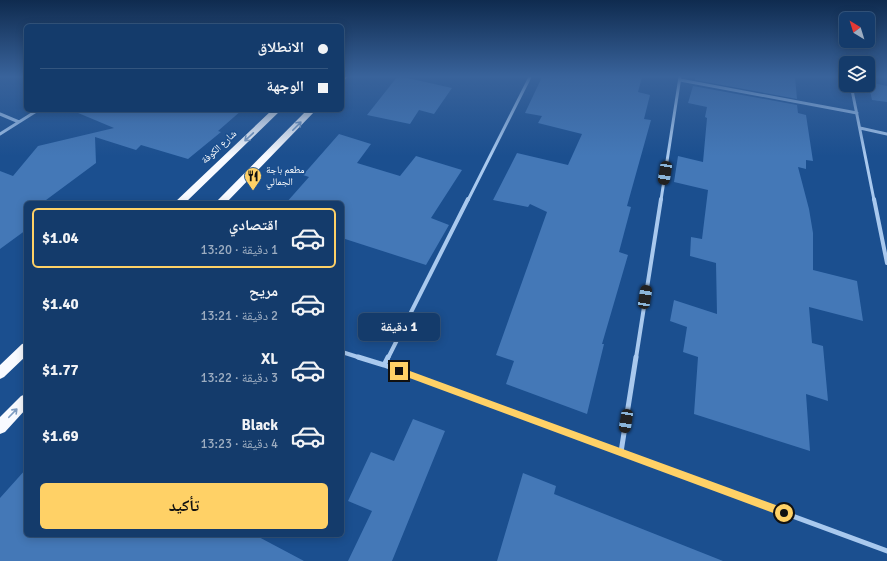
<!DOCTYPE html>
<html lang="ar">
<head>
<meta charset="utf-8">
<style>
  :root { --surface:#143b6b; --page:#1d4271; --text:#f1f3f6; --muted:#9dadc1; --line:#33557e; --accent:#ffd166 }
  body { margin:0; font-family:Signika,"Noto Naskh Arabic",sans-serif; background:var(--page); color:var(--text); direction:rtl; height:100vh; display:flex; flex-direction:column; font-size:15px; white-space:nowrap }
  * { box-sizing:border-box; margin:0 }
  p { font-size:13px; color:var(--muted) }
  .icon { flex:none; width:22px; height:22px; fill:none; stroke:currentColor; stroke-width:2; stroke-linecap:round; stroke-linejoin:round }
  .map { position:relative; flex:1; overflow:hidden; direction:ltr }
  .details { position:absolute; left:24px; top:201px; width:320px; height:336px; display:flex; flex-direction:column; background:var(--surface); border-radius:6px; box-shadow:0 2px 10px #0003,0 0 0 1px var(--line); direction:rtl }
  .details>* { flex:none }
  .guide { position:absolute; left:24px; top:24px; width:320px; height:88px; border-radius:6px; box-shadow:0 2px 10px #0003,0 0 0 1px var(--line); direction:rtl; display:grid; align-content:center; height:88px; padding:0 16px; background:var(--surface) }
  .needle { width:26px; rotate:322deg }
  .controls { position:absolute; left:839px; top:12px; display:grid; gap:8px }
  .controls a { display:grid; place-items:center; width:36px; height:36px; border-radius:6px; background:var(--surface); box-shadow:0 2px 10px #0003,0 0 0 1px var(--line); font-size:20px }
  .end { position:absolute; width:18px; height:18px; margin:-9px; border:5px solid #ffd166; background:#111; box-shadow:0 0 0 2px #111 }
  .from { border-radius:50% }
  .bubble { position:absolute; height:28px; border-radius:6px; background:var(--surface); box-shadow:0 2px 10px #0003,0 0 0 1px var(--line); font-size:13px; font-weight:700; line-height:28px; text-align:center; direction:rtl }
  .car { position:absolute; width:12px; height:24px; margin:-12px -6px; border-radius:5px; box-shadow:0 0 3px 1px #0007; background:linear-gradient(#222 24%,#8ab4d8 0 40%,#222 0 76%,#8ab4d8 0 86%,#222 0) }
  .guide b { display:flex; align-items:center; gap:14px; height:38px; font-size:15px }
  .guide b+b { border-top:1px solid var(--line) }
  .guide i { width:10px; height:10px; background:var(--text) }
  ul { padding:7px 0 0; list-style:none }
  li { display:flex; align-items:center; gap:12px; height:60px; margin:0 8px 6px; padding:0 8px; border:2px solid transparent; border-radius:6px }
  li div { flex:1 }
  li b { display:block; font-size:15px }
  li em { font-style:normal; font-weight:700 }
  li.selected { border-color:var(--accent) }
  li>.icon { width:36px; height:36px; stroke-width:1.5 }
  .primary-button { display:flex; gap:8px; margin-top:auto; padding:8px 16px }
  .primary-button a { flex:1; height:46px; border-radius:6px; background:var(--accent); color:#111; font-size:16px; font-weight:700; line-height:46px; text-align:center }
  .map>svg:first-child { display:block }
</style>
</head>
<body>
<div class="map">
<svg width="887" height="561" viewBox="0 0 887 561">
  <rect width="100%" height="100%" fill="#1b4f8f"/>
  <path fill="#4478b7" d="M397 77H403L452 88 434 114 419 110 410 124 367 115Z
    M542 77H642L638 92 650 95 644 119 651 120 627 206 631 207 619 252 628 255 602 344H604L587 414 506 384 514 361 496 355 547 212 530 204 528 207 493 200 517 153 568 165 582 134 538 123 542 116 525 113Z
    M695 77H795L797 99 695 80Z
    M868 82 887 86V102L872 100Z
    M693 86 797 105 798 113 806 115 813 161 806 160V169L798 167 809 209 813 233V270L857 281 863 321 809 307 812 343 823 346 828 401 806 394 810 451 694 414 698 357 683 352 687 327 670 321 674 300 717 314 716 263 690 256 691 237 702 239 708 190 674 182 678 156 703 162 707 118 705 117 707 107 688 103Z
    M71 110H242L218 131 221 132 188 159 141 145 136 150 95 137 96 163 42 203H26V230L0 249V171L13 176 38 146 114 128Z
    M339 134 371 144 357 163 400 176 416 156 462 170 431 218 449 225 426 265 342 238V203H286L309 177 303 175Z
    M413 419 445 431 392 561H348L372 511 348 501 371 452 394 461Z
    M26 469V535H255L304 561H0V498Z
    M523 473 556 486 554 494 723 561H497Z"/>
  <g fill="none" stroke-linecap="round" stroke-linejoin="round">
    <path stroke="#a9c9ee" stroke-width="3" d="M680 80 857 113
      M851 85 874 200
      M0 114 19 122
      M860 128 887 134
      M0 134 38 110
      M468 200 530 77
      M661 200 680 77"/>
    <path stroke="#a9c9ee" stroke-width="4" d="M874 199 887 263
      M342 352 361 358
      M388 358 468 199
      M636 358 661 199"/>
    <path stroke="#a9c9ee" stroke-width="5" d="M358 357 384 365 887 551
      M384 365 388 357
      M621 452 636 357"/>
    <path fill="#f8faff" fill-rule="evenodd" d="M342 77H348L342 82Z
      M272 110H281L185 203H174Z
      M307 110H316L226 203H215Z
      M26 343V356L4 377 0 379V365L22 344Z
      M26 394V409L5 432 0 434V417L21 396Z"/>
  </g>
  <defs><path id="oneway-shaft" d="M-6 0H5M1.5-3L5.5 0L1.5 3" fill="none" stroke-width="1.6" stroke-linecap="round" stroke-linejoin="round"/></defs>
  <g stroke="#7e9cc1">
    <use href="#oneway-shaft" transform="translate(297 126) rotate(-45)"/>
    <use href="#oneway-shaft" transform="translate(249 137) rotate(137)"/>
    <use href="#oneway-shaft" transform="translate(13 413) rotate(-46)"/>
  </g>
  <linearGradient id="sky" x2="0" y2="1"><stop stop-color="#0f2b4f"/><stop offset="0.49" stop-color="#39639b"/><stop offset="1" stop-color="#39639b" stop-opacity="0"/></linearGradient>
  <rect width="887" height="156" fill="url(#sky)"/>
  <path fill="#ffd166" d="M399 367 784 508 787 509 788 513 787 516 784 517 396 373V368Z"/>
  <defs>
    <symbol id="restaurant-pin" viewBox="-11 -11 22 30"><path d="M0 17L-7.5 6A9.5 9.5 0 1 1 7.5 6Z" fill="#ffd166" stroke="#1b4f8f"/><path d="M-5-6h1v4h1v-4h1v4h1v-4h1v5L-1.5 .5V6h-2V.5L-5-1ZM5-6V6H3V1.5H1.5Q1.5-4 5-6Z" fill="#111"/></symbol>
  </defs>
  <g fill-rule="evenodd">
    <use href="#restaurant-pin" x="243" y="166" width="20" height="27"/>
  </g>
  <g text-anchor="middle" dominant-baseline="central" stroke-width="3.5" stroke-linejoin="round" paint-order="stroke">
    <g font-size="10" fill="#fff" stroke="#1b4f8f">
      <text transform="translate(219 147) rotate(-43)">شارع الكوفة</text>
    </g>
    <g font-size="10" fill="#fff" stroke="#1b4f8f" text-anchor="start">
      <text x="266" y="170">مطعم باجة<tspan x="266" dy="12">الجمالي</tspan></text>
    </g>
  </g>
</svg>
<div class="controls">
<a><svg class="needle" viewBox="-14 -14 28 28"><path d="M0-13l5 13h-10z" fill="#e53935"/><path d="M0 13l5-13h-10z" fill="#9dadc1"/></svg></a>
<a><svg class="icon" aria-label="layers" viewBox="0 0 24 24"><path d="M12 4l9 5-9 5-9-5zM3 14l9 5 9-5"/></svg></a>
</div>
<i class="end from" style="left:784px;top:513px"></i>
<i class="end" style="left:399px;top:371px"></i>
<div class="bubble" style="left:358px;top:313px;width:82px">1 دقيقة</div>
<i class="car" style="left:665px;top:173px;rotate:189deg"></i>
<i class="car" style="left:645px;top:297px;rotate:9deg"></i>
<i class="car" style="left:626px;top:421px;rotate:189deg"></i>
<div class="guide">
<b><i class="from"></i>الانطلاق</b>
<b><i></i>الوجهة</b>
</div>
<section class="details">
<ul>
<li class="selected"><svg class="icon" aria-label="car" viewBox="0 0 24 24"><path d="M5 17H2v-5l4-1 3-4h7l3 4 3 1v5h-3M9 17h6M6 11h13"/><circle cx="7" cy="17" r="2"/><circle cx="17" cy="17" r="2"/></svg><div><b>اقتصادي</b><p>1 دقيقة · 13:20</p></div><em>$1.04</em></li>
<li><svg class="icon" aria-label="car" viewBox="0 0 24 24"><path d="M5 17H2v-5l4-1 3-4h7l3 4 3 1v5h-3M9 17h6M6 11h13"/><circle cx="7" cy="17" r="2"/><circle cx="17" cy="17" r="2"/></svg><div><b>مريح</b><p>2 دقيقة · 13:21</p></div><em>$1.40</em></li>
<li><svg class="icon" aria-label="car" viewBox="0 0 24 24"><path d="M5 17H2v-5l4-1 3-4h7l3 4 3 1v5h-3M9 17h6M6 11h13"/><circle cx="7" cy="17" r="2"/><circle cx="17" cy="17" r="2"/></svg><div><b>XL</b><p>3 دقيقة · 13:22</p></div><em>$1.77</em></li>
<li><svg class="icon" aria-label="car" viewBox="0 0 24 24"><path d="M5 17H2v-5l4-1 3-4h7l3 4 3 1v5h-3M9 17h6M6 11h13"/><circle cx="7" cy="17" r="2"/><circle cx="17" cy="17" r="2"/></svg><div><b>Black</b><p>4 دقيقة · 13:23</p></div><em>$1.69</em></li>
</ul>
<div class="primary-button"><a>تأكيد</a></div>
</section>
</div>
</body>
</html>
